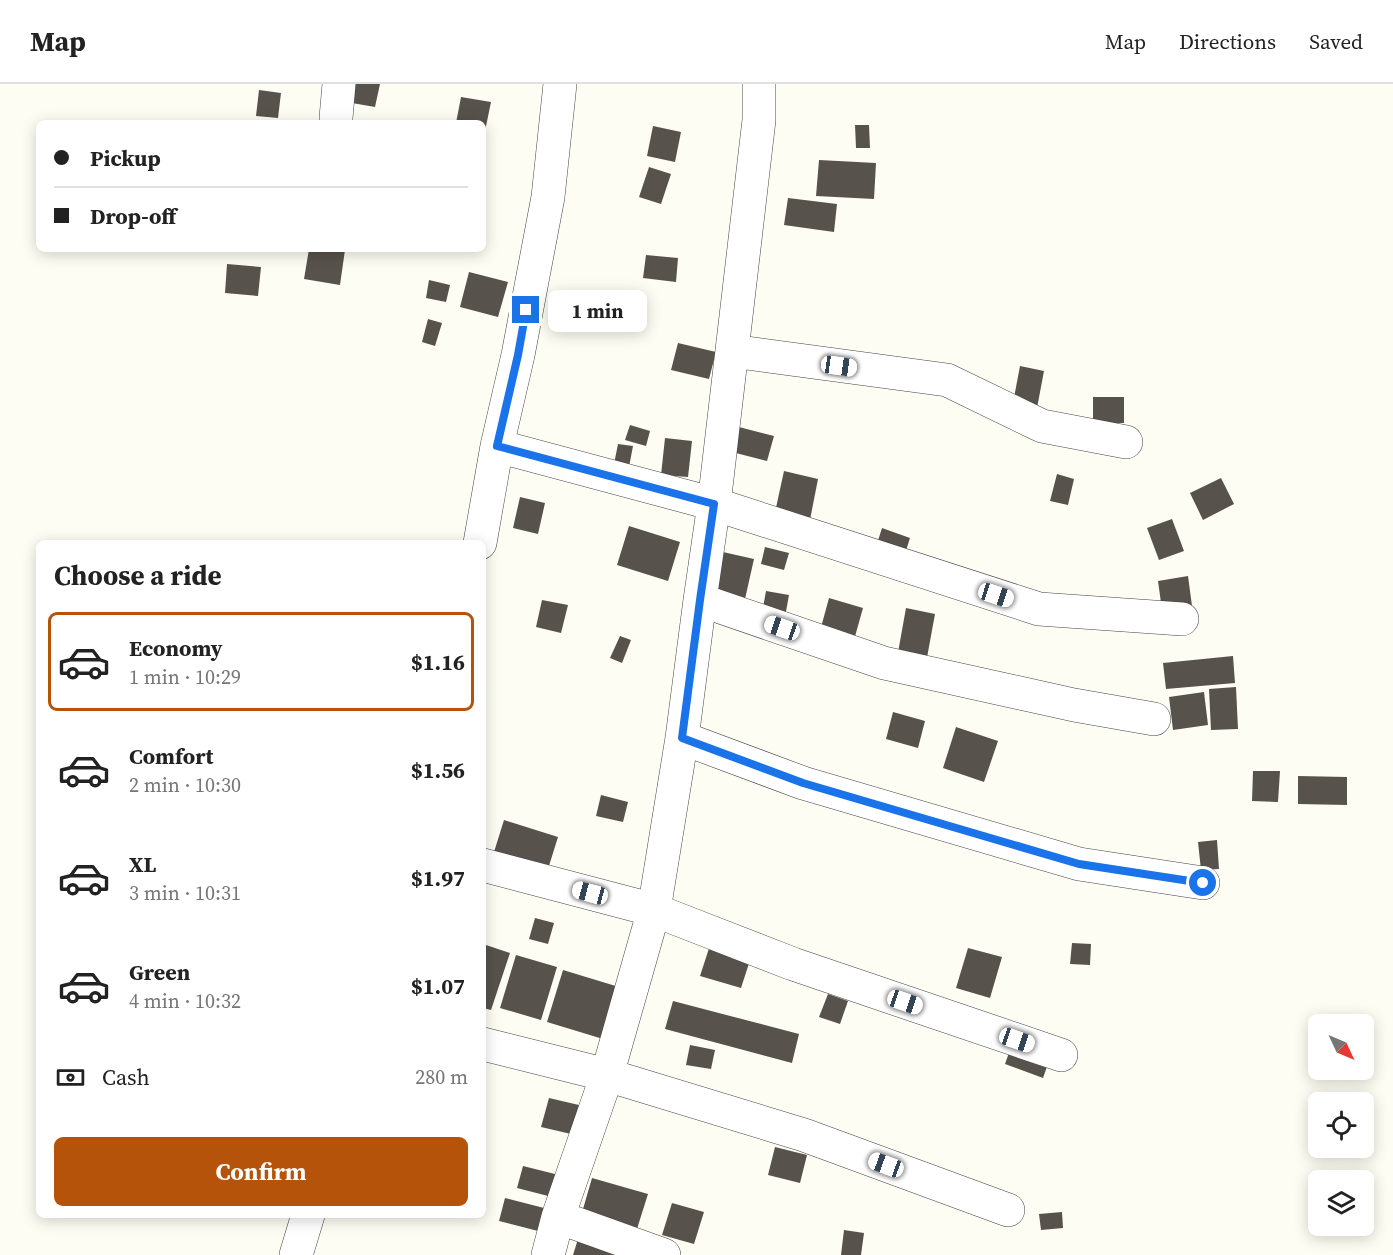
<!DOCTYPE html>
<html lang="en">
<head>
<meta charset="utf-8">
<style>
  :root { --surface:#fff; --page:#f6f6f6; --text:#222; --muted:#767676; --line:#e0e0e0; --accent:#b45309 }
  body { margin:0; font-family:"Source Serif 4",serif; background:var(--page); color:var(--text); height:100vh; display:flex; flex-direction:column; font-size:22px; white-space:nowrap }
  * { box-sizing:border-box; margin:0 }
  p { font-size:20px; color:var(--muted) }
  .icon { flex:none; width:33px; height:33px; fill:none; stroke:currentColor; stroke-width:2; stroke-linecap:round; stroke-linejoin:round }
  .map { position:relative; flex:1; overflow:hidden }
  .panel { position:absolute; left:36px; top:456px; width:450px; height:678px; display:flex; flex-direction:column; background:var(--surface); border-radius:9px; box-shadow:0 3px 15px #0003 }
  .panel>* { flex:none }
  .hud { position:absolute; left:36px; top:36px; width:450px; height:132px; border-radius:9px; box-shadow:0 3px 15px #0003; display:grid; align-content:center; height:132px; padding:0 18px; background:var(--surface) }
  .needle { width:39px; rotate:134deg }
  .controls { position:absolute; left:1308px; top:930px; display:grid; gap:12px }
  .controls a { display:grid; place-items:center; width:66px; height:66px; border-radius:9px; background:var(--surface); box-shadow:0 3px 15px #0003; font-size:30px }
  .end { position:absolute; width:27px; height:27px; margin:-14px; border:8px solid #1a73e8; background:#fff; box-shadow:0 0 0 3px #fff }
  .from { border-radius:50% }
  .bubble { position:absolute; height:42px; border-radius:9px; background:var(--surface); box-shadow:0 3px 15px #0003; font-size:20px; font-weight:700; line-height:42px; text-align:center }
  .car { position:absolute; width:18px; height:36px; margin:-18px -9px; border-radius:8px; box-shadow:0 0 4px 2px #0007; background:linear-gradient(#fff 24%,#345 0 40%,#fff 0 76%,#345 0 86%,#fff 0) }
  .hud b { display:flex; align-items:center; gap:21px; height:57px; font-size:22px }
  .hud b+b { border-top:2px solid var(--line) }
  .hud i { width:15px; height:15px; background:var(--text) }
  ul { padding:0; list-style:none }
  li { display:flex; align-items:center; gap:18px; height:99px; margin:0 12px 9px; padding:0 6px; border:3px solid transparent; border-radius:9px }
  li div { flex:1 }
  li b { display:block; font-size:22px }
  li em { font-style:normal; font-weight:700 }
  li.current { border-color:var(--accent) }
  li>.icon { width:54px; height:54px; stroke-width:1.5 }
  h2 { padding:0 18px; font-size:27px; line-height:72px }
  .pay { display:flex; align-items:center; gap:15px; height:66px; padding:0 18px; font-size:22px }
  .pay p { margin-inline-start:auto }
  .action { display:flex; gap:12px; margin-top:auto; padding:12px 18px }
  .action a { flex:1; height:69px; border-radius:9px; background:var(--accent); color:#fff; font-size:24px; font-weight:700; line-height:69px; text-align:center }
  header { display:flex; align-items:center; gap:36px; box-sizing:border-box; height:84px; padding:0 30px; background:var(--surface); border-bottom:2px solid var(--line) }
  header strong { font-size:28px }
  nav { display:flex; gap:33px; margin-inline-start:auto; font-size:21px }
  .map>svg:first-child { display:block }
</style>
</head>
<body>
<header>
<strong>Map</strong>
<nav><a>Map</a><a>Directions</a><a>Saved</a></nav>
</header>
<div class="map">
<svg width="1393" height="1171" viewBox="0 0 1393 1171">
  <rect width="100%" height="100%" fill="#fefdf3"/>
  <path fill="#58524c" d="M355 0H380L375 23 352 19Z
    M259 6 281 9 278 34 256 32Z
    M461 13 491 18 484 52H483V39H456Z
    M855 41H869L870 64H856Z
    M653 42 681 48 675 78 647 72Z
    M819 76 876 79 874 115 816 112Z
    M649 83 671 90 661 120 639 113Z
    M788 114 837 120 834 148 784 141Z
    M309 165 345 166 340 201 304 195Z
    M646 171 678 174 676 198 643 194Z
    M227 180 261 183 258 212 225 209Z
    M469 188 508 198 498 233 460 223Z
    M429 196 450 201 446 218 426 214Z
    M428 235 442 239 435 262 422 258Z
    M678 259 716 268 709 295 671 286Z
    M1020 282 1044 287 1037 324 1013 319Z
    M1093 313H1124V339H1093Z
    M630 341 650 347 646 362 625 356Z
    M735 342 774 352 767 377 728 367Z
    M665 354 692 357 688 393 661 391Z
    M618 360 633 362 629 383 614 380Z
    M784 387 818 395 809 441 774 433Z
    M1057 390 1074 395 1068 421 1050 417Z
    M1221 394 1234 420 1203 436 1190 409Z
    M520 413 545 419 538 450 513 444Z
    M1172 435 1184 467 1159 476 1147 444Z
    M629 442 680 458 668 497 617 481Z
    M882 444 910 454 903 476 875 466Z
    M765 463 789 469 784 486 761 480Z
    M723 468 754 475 745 515 714 509Z
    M1188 492 1192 522 1162 526 1158 497Z
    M766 507 789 511 785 533 762 529Z
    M829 514 863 524 854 556 820 547Z
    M542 516 568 521 561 549 536 543Z
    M906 524 935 530 926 579 897 574Z
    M620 552 631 556 622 579 610 574Z
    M1233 572 1235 599 1166 605 1163 579Z
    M1236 603 1238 645 1211 646 1209 605Z
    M1204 608 1208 641 1173 646 1169 613Z
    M893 628 925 637 918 664 886 655Z
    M956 643 998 657 984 698 943 684Z
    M1253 687H1280L1278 718 1252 717Z
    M1298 692 1347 693V721L1298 720Z
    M601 711 628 718 623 738 596 732Z
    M504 736 558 753 548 785 494 768Z
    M1217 756 1219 785 1201 786 1198 758Z
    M535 834 554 839 548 860 529 855Z
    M712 855 753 867 741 904 700 892Z
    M1072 859 1091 860 1090 881 1070 880Z
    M483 860 510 869 491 926 483 924Z
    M968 864 1002 873 990 914 956 904Z
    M516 871 557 883 541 936 500 924Z
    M563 886 619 903 603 955 547 938Z
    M828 910 848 917 840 940 819 933Z
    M673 917 799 950 792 979 665 945Z
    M690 961 715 966 711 985 686 981Z
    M1011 963 1049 977 1043 994 1005 980Z
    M549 1014 579 1021 571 1050 541 1043Z
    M775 1063 807 1071 800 1099 768 1091Z
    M523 1082 559 1091 552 1113 517 1104Z
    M592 1094 648 1110 636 1148 581 1132Z
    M505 1114 544 1124 538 1147 499 1137Z
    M672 1119 704 1128 694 1160 662 1151Z
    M1062 1128 1063 1144 1041 1146 1039 1130Z
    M844 1146 864 1149 861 1171H841Z
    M578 1155 623 1171H573Z"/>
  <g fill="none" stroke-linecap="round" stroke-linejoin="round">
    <defs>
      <path id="minor" d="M336 34 339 0
        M732 267 947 296 1042 342 1126 358
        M497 362 714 420 1039 525 1182 535
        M480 459 497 362 518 271 548 113 560 0
        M700 516 884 579 1074 621 1154 635
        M682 654 803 699 1079 780 1203 799
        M483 781 654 826 793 880 1061 971
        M483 960 607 991 804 1051 1008 1126
        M558 1133 664 1171
        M296 1171 308 1131
        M548 1171 558 1133 607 991 654 826 682 654 700 516 714 420 759 36V0"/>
    </defs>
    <use href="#minor" stroke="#434343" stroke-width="34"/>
    <use href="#minor" stroke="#fff" stroke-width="33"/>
  </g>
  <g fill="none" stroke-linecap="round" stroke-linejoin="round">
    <path stroke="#1a73e8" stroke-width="8" d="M526 226 518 271 497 362 714 420 700 516 682 654 803 699 1079 780 1203 799"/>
  </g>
</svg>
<div class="controls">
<a><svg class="needle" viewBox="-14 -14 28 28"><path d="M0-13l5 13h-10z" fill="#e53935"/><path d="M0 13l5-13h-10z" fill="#767676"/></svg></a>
<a><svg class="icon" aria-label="locate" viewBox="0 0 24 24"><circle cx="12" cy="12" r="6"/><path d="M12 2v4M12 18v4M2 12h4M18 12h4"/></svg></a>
<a><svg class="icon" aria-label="layers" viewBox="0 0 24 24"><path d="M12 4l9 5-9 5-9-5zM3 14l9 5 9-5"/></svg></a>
</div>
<i class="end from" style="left:1203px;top:799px"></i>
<i class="end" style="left:526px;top:226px"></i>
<div class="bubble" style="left:548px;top:206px;width:99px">1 min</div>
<i class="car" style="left:839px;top:282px;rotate:98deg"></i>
<i class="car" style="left:996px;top:511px;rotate:108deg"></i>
<i class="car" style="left:782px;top:544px;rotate:289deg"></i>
<i class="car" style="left:590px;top:809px;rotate:285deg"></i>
<i class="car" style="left:905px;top:918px;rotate:109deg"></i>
<i class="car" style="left:1017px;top:956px;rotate:109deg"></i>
<i class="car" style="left:886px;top:1081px;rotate:290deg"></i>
<div class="hud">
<b><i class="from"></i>Pickup</b>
<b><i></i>Drop-off</b>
</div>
<section class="panel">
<h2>Choose a ride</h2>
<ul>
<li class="current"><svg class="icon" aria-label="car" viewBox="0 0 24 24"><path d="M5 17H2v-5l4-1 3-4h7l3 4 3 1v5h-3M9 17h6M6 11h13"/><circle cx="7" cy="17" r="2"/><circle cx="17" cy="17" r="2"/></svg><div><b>Economy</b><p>1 min · 10:29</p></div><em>$1.16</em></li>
<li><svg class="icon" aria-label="car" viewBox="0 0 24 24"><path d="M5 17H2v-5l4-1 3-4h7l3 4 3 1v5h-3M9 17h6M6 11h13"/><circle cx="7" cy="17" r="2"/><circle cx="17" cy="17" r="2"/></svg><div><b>Comfort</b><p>2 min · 10:30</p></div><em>$1.56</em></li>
<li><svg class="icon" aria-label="car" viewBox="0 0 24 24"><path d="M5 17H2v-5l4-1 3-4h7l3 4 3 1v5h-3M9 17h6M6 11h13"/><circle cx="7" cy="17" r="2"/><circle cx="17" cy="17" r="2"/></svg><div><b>XL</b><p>3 min · 10:31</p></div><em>$1.97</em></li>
<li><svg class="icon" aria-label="car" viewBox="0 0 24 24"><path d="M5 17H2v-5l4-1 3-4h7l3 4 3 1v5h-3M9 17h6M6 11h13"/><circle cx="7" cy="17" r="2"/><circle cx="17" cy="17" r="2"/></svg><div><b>Green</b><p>4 min · 10:32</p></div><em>$1.07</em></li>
</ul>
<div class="pay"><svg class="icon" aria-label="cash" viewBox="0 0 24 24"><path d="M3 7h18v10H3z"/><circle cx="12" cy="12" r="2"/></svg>Cash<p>280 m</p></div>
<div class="action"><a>Confirm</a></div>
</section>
</div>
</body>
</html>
